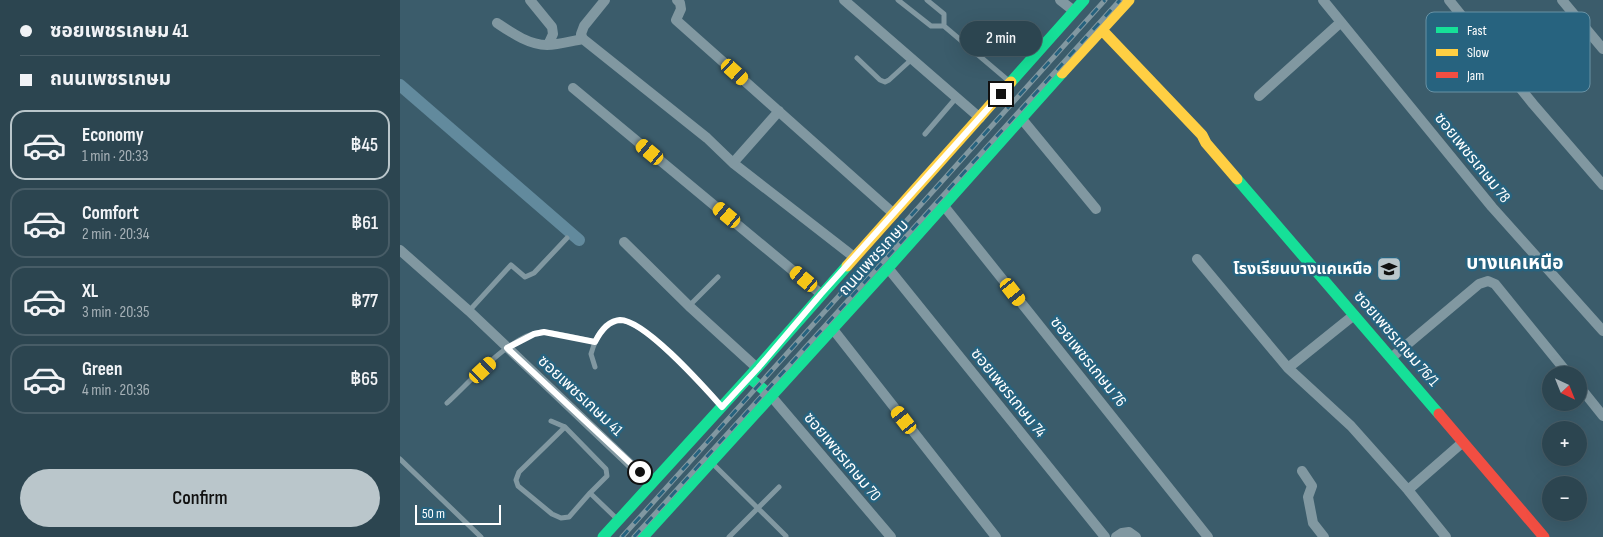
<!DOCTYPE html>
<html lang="en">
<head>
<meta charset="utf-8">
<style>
  :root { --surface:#2c4550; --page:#344c57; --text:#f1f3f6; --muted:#a6b1b7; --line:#485d67; --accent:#bac6cb }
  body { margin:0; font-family:"Sofia Sans Condensed","Noto Sans Thai",sans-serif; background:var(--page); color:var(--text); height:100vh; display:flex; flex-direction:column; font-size:19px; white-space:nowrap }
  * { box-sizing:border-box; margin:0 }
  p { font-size:16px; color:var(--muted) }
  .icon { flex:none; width:28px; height:28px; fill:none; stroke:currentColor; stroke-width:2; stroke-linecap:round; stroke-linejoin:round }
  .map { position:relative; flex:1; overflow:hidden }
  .drawer { display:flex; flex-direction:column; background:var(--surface); width:400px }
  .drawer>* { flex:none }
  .banner { display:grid; align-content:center; height:110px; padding:0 20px; background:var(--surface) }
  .needle { width:32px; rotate:137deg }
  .fabs { position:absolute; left:1142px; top:366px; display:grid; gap:10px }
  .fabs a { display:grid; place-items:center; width:45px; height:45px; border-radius:50%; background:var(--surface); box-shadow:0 5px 20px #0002,0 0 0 1px var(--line); font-size:25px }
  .scale { position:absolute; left:15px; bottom:12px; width:86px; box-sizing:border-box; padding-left:5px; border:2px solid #fff; border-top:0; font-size:14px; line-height:18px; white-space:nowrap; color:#fff; -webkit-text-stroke:4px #27637f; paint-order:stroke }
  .end { position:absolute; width:22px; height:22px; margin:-11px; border:6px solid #fff; background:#111; box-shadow:0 0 0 2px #111 }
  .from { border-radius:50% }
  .bubble { position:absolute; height:35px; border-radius:18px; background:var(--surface); box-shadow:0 5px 20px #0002,0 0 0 1px var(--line); font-size:16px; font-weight:600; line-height:35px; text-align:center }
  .car { position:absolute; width:15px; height:30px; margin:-15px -8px; border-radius:6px; box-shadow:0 0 4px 1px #0007; background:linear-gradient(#f5c518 24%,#345 0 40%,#f5c518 0 76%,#345 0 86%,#f5c518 0) }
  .banner b { display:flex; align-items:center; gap:18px; height:48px; font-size:19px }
  .banner b+b { border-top:1px solid var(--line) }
  .banner i { width:12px; height:12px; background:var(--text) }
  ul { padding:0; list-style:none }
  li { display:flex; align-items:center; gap:15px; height:70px; margin:0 10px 8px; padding:0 10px; border:2px solid var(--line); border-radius:15px }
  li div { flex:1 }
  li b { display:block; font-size:19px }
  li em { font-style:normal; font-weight:600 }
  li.active { border-color:var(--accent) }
  li>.icon { width:45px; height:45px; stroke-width:1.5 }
  .cta { display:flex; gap:10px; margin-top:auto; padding:10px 20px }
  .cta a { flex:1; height:58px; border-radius:30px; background:var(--accent); color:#111; font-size:20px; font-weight:600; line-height:58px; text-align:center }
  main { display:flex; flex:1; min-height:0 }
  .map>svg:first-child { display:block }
</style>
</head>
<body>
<main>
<section class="drawer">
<div class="banner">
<b><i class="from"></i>ซอยเพชรเกษม 41</b>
<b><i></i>ถนนเพชรเกษม</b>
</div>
<ul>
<li class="active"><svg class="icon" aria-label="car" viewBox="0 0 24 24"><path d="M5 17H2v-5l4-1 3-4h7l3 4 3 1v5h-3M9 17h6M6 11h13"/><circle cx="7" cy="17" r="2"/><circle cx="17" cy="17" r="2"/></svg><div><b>Economy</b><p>1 min · 20:33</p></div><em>฿45</em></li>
<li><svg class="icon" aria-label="car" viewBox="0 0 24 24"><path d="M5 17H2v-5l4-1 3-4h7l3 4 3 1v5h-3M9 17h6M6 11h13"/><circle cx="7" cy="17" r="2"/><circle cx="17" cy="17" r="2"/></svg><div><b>Comfort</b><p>2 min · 20:34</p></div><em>฿61</em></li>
<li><svg class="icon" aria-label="car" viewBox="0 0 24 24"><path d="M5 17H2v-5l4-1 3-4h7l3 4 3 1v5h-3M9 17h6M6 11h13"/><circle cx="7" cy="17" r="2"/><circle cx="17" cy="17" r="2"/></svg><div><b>XL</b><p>3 min · 20:35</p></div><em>฿77</em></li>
<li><svg class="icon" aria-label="car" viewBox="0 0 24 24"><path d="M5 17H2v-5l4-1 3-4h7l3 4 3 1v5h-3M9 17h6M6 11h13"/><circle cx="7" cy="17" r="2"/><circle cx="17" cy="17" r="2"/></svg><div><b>Green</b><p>4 min · 20:36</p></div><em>฿65</em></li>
</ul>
<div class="cta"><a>Confirm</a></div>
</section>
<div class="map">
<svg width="1203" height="537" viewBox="0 0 1203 537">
  <rect width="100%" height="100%" fill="#3b5c6b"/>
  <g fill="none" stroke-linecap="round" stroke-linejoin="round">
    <path stroke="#628a9d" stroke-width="12" d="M0 85 179 240"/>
    <path stroke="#8198a1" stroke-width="5" d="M498 0 531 26H544V14L527 0
      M544 26 610 82
      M457 58 480 80 485 82 489 80 512 59
      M525 134 556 98
      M289 306 318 277
      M69 311 111 265 125 277 134 273 167 238
      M195 367 191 354C195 340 202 322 218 320 242 317 303 387 320 404
      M47 403C69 383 111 334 142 332 154 332 181 339 195 342
      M151 421 165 427 206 469 207 476 190 493 216 518
      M165 427 119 472 116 480 118 486 152 514 161 518 169 517 190 493
      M0 459 81 537
      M313 464 386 536
      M329 537 379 487"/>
    <path stroke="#8198a1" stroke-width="10" d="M130 0 152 27 153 34 148 45
      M205 0 184 26 181 34 183 39 307 138 333 163 454 257
      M277 0 280 3 281 9 276 20 494 214
      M444 0 580 118
      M660 0 674 11
      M923 0 1092 207 1203 331
      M1049 0 1133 104 1203 185
      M1162 0 1203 49
      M97 23C112 33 129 45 147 45 159 45 171 41 183 39
      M173 88 421 294
      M859 96 941 22
      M621 118 696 209
      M333 163 379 111
      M544 206 808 537
      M224 242 289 306 357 368
      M0 250 69 311 251 484
      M797 259 888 368 951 426 1008 490 1046 537
      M488 268 705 537
      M432 328 596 537
      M991 358 1079 284 1088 281 1095 284 1169 375
      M888 368 954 315
      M1179 386 1203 416
      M371 396 491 537
      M902 471 912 486 908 497 913 523 924 537
      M1008 490 1063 442
      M716 537 722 533 729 532 736 537"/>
    <path stroke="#16e098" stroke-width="11" d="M611 82 684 0
      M837 179 1039 414
      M349 377 371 396
      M203 537 357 368 447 266
      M243 537 488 268 662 73"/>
    <path stroke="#ffcf43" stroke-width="11" d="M702 30 802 135 806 143 837 179
      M662 73 729 0
      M447 266 611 82"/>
    <path stroke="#f24e42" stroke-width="11" d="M1039 414 1144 537"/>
    <defs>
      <path id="rail" d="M222 537 705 0
        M234 537 720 0"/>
    </defs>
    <use href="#rail" stroke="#8198a1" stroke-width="5"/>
    <use href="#rail" stroke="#27637f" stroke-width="3" stroke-dasharray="9" stroke-linecap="butt"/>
  </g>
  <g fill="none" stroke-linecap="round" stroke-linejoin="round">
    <path stroke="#fff" stroke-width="6" d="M240 472 107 348 134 334 144 332 195 342C200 332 208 321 220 320 245 320 304 387 322 407L358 368 421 294 601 94"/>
  </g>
  <defs>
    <symbol id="school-square" viewBox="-11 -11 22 22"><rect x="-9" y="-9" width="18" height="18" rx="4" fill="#bac6cb" stroke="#27637f"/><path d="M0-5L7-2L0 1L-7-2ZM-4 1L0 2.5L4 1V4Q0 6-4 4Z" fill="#111"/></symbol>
  </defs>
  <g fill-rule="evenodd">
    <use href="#school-square" x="975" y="255" width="28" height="28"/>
  </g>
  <g text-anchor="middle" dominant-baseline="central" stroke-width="5" stroke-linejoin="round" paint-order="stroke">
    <g font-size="16" fill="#fff" stroke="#27637f">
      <text transform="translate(1072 158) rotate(51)">ซอยเพชรเกษม 78</text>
      <text transform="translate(474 258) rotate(-48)">ถนนเพชรเกษม</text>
      <text transform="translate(996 339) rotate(49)">ซอยเพชรเกษม 76/1</text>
      <text transform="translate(688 362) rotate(51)">ซอยเพชรเกษม 76</text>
      <text transform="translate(608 393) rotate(51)">ซอยเพชรเกษม 74</text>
      <text transform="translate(180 396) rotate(43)">ซอยเพชรเกษม 41</text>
      <text transform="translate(442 457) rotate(50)">ซอยเพชรเกษม 70</text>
    </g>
    <g font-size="16" font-weight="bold" fill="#fff" stroke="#27637f" text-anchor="end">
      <text x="972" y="269">โรงเรียนบางแคเหนือ</text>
    </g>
    <g font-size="19" font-weight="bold" fill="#fff" stroke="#27637f">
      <text x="1115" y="263">บางแคเหนือ</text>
    </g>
  </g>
  <rect x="1026" y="12" width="164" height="80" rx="8" fill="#27637f" stroke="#6892a5" stroke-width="1"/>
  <rect x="1036" y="27" width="22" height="6" fill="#16e098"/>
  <rect x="1036" y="49" width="22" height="7" fill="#ffcf43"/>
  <rect x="1036" y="72" width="22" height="6" fill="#f24e42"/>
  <g font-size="14" fill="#fff">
    <text x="1067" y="35">Fast</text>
    <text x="1067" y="57">Slow</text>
    <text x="1067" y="80">Jam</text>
  </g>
</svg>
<div class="fabs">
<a><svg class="needle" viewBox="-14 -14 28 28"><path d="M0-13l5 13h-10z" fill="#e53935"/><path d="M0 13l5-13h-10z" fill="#a6b1b7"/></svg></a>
<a>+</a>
<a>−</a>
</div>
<div class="scale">50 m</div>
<i class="end from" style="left:240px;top:472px"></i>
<i class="end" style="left:601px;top:94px"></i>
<div class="bubble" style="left:560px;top:21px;width:82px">2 min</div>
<i class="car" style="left:335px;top:72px;rotate:132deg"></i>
<i class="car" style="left:250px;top:152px;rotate:310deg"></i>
<i class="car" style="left:327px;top:215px;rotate:310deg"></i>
<i class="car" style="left:404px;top:279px;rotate:310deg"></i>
<i class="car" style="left:613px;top:292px;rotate:142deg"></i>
<i class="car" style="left:83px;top:370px;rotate:47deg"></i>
<i class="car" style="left:504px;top:420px;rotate:322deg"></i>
</div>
</main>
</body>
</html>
